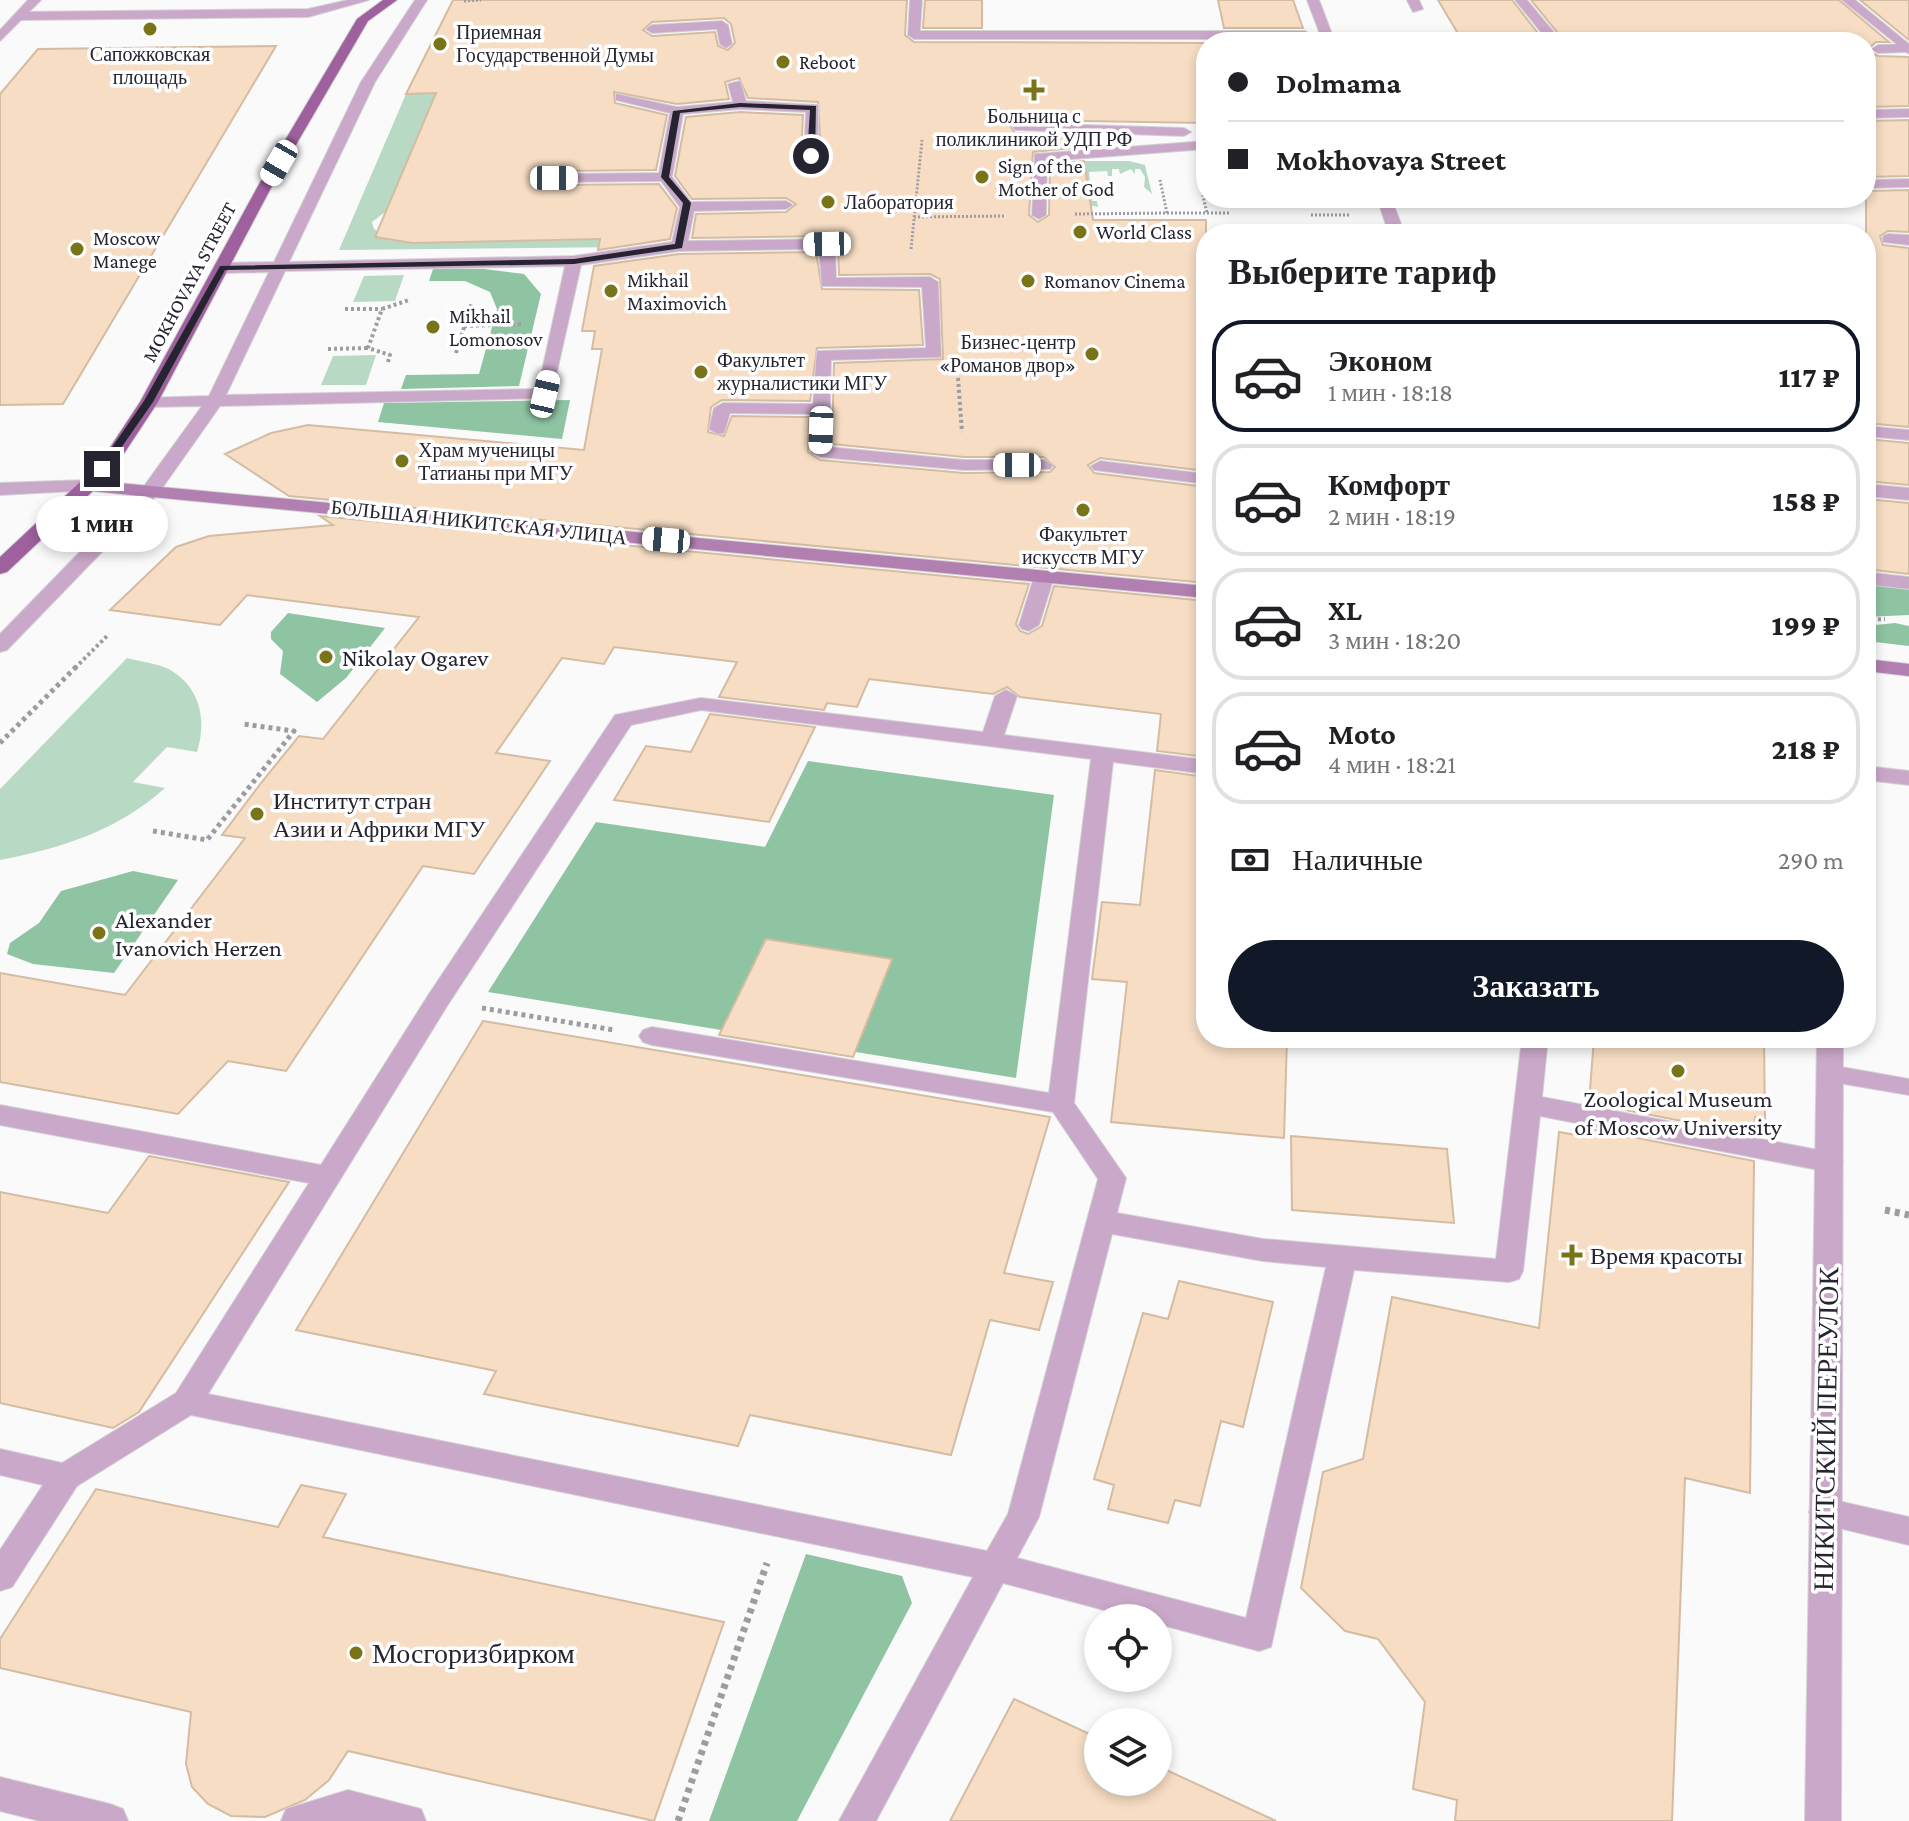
<!DOCTYPE html>
<html lang="ru">
<head>
<meta charset="utf-8">
<style>
  :root { --surface:#fff; --page:#f6f6f6; --text:#202124; --muted:#757577; --line:#e0e0e0; --accent:#111827 }
  body { margin:0; font-family:"Crimson Pro",serif; background:var(--page); color:var(--text); height:100vh; display:flex; flex-direction:column; font-size:30px; white-space:nowrap }
  * { box-sizing:border-box; margin:0 }
  p { font-size:26px; color:var(--muted) }
  .icon { flex:none; width:44px; height:44px; fill:none; stroke:currentColor; stroke-width:2; stroke-linecap:round; stroke-linejoin:round }
  .map { position:relative; flex:1; overflow:hidden }
  .drawer { position:absolute; left:1196px; top:224px; width:680px; height:824px; display:flex; flex-direction:column; background:var(--surface); border-radius:32px; box-shadow:0 4px 12px #0003 }
  .drawer>* { flex:none }
  .top-card { position:absolute; left:1196px; top:32px; width:680px; height:176px; border-radius:32px; box-shadow:0 4px 12px #0003; display:grid; align-content:center; height:176px; padding:0 32px; background:var(--surface) }
  .controls { position:absolute; left:1084px; top:1604px; display:grid; gap:16px }
  .controls a { display:grid; place-items:center; width:88px; height:88px; border-radius:50%; background:var(--surface); box-shadow:0 4px 12px #0003; font-size:40px }
  .end { position:absolute; width:36px; height:36px; margin:-18px; border:10px solid #262430; background:#fff; box-shadow:0 0 0 4px #fff }
  .from { border-radius:50% }
  .bubble { position:absolute; height:56px; border-radius:28px; background:var(--surface); box-shadow:0 4px 12px #0003; font-size:26px; font-weight:800; line-height:56px; text-align:center }
  .car { position:absolute; width:24px; height:48px; margin:-24px -12px; border-radius:10px; box-shadow:0 0 6px 2px #0007; background:linear-gradient(#fff 24%,#345 0 40%,#fff 0 76%,#345 0 86%,#fff 0) }
  .top-card b { display:flex; align-items:center; gap:28px; height:76px; font-size:30px }
  .top-card b+b { border-top:2px solid var(--line) }
  .top-card i { width:20px; height:20px; background:var(--text) }
  ul { padding:0; list-style:none }
  li { display:flex; align-items:center; gap:24px; height:112px; margin:0 16px 12px; padding:0 16px; border:4px solid var(--line); border-radius:32px }
  li div { flex:1 }
  li b { display:block; font-size:30px }
  li em { font-style:normal; font-weight:800 }
  li.current { border-color:var(--accent) }
  li>.icon { width:72px; height:72px; stroke-width:1.5 }
  h2 { padding:0 32px; font-size:36px; line-height:96px }
  .pay { display:flex; align-items:center; gap:20px; height:88px; padding:0 32px; font-size:30px }
  .pay p { margin-inline-start:auto }
  .button { display:flex; gap:16px; margin-top:auto; padding:16px 32px }
  .button a { flex:1; height:92px; border-radius:48px; background:var(--accent); color:#fff; font-size:32px; font-weight:800; line-height:92px; text-align:center }
  .map>svg:first-child { display:block }
</style>
</head>
<body>
<div class="map">
<svg width="1909" height="1821" viewBox="0 0 1909 1821">
  <rect width="100%" height="100%" fill="#fafafa"/>
  <path fill="#b8dac4" d="M436 93 390 203H397L372 222 374 229 393 240 412 243 623 239 621 247 339 250 406 94Z
    M1072 161H1129L1145 165 1152 194 1144 187 1145 177 1140 169H1135V174L1131 169 1120 174 1119 169H1112V176H1108L1107 171 1089 172 1092 201H1097L1098 207 1052 197 1056 165Z
    M404 275 395 301 353 302 364 276Z
    M376 355 366 385H321L333 356Z
    M127 658C141 662 164 664 175 673 202 692 206 723 197 752L167 747 133 782 165 788C117 831 62 848 0 860V789Z"/>
  <path fill="#8ec4a2" fill-rule="evenodd" d="M433 269H484L524 274 541 294 519 386 401 389 406 375 479 374 497 309 490 292 465 281H429Z
    M570 400 562 439 378 422 384 403Z
    M1866 583 1909 587V615L1866 617Z
    M288 613 385 628 346 678 317 702 280 674 283 651 271 639V632Z
    M1895 623 1909 626V646L1866 641V626Z
    M808 761 1054 795 1016 1078 488 992 596 822 765 847ZM765 939 892 959 869 1017 739 995Z
    M133 871 178 880 114 973 33 964 7 954 10 943 39 923 61 891Z
    M806 1554 902 1576 912 1603 797 1821H709Z"/>
  <path fill="#f6ddc4" stroke="#d4bca3" stroke-width="2" fill-rule="evenodd" d="M453 0H907L905 35 914 42 1206 43V123L1020 120 1010 126 1015 133 1080 135 1082 147 1033 152 1029 215 1038 222 1049 215 1050 164 1084 161 1093 220H1206V471L1100 458 1088 465 1094 473 1206 487V583L289 496 225 454 271 433 308 425 584 450 602 349H592L595 331H582L594 266 679 254 816 252 822 289 919 290 923 345 817 348 810 401 722 400 711 407 708 432 724 436 732 416 809 417 808 452 820 460 964 473 1050 472 1055 467 1044 457H964L832 444 834 363 943 359 940 279 930 274 839 275 838 244 827 236 692 238 696 214 786 212 796 204 786 198 692 199 675 176 686 117 740 112 803 115 801 156 812 163 821 156 818 102 748 98 739 78 725 82 729 99 677 104 614 92 615 103 667 115 656 170 554 171 544 179 554 185 659 184 677 208 670 239 598 250 600 239 412 243 375 237 436 93 406 94ZM724 18 731 24 735 43 728 50 718 46 715 32 652 36 643 30 652 22Z
    M925 0H982V28H923Z
    M1218 0H1293L1303 28H1224Z
    M1438 0H1512L1545 42H1463Z
    M1531 0H1839L1889 42H1876L1869 48 1870 52 1878 56 1909 57V106L1866 107V42H1565Z
    M1860 0H1909V40Z
    M276 46 63 404 0 405V94L38 49Z
    M1909 120V176L1866 177V121Z
    M1909 190V232L1888 231 1880 236 1883 245 1909 248V427L1866 423V191Z
    M1866 439 1909 443V485L1866 481Z
    M1866 499 1909 503V574L1866 569Z
    M320 516 1029 584 1016 624 1020 631 1028 634 1042 626 1054 586 1206 601V757L1157 751 1161 714 1020 697 1007 687 993 694 869 679 857 707 827 703 824 710 719 697 737 662 614 647 604 664 562 658 496 753 550 761 474 874 423 866 286 1071 228 1061 178 1114 0 1082V973L125 995 245 838 222 835 261 783 299 736 323 739 419 617 247 595 220 625 110 610 176 547 209 536 333 525Z
    M710 714 815 727 769 822 614 800 646 746 691 752Z
    M1155 770 1206 777V1038H1287L1284 1138 1111 1122 1127 982 1092 979 1102 902 1140 905Z
    M766 939 892 959 853 1057 719 1035Z
    M483 1021 1050 1117 1004 1273 1053 1282 1039 1330 990 1320 951 1455 750 1415 738 1446 484 1394 496 1371 296 1330Z
    M1594 1038H1764L1765 1119 1755 1117 1754 1135 1589 1103Z
    M1587 1128 1754 1161 1750 1493 1685 1478 1672 1821H1455L1457 1800 1413 1789 1425 1702 1378 1639 1345 1631 1301 1588 1323 1472 1363 1459 1392 1297 1539 1328 1559 1132 1587 1137Z
    M1291 1136 1447 1149 1454 1223 1292 1210Z
    M149 1156 289 1182 139 1412 113 1428 0 1403V1192L108 1213Z
    M1179 1281 1273 1302 1243 1427 1221 1421 1200 1506 1175 1500 1168 1523 1108 1509 1114 1485 1094 1479 1143 1313 1168 1319Z
    M301 1485 346 1494 323 1537 724 1622 654 1821 348 1751 329 1780 305 1800 265 1817 231 1816 208 1804 192 1787 186 1764 191 1712 0 1668V1639L96 1489 278 1527Z
    M1014 1699 1098 1738V1782H1158V1766L1276 1821H950Z"/>
  <g fill="none" stroke-linecap="round" stroke-linejoin="round">
    <defs>
      <path id="lane" d="M28 0H41L0 41V30Z
        M415 0H427L375 82 289 262 574 256 672 242 680 207 661 181 554 182 547 178 554 174 659 173 670 113 616 100V94L677 107 733 102 728 84 740 81 746 101 818 105V156L811 160 804 156 806 112 740 109 683 114 672 177 691 202 786 201 793 205 786 209 694 211 688 241 827 239 835 244 836 278 930 277 938 282 941 357 831 360 829 447 964 460H1044L1053 465 1050 469 964 470 820 457 811 452 812 414 730 413 724 433 718 434 709 429 714 408 723 403 813 404 817 351 926 348 922 287 822 286 819 249 679 251 581 265 551 398 220 406 158 494 7 650 0 652V634L144 486 202 406 149 407 143 406V398L209 396 269 272 223 273 215 268 223 263 274 262 361 82ZM565 266 538 389 226 395 285 271Z
        M910 0H922L920 31H1305L1311 35 1305 39H914L908 35Z
        M1407 0H1419L1423 9 1413 12Z
        M1515 0H1527L1562 42H1549Z
        M722 21 728 25 732 44 726 48 720 44 717 29 652 33 646 29 652 25Z
        M1906 44 1909 45 1906 52 1878 53 1872 49 1878 45Z
        M1909 109V117L1866 118V110Z
        M1020 123 1184 128 1191 132 1184 136 1015 130 1013 127Z
        M1206 141V149L1047 161 1046 215 1039 219 1032 215 1035 154Z
        M1909 179V187L1866 188V180Z
        M1888 234 1909 235V245L1883 242V236Z
        M1866 426 1909 430V440L1866 436Z
        M1100 461 1206 474V484L1094 470 1091 466Z
        M87 480 94 482V490L0 495V483Z
        M1866 484 1909 488V500L1866 496Z
        M1044 571 1054 577 1039 625 1029 631 1022 629 1019 625 1034 577Z
        M1866 572 1909 577V589L1866 584Z
        M1006 690 1017 696 1004 735 1206 760V774L1113 762 1074 1103 1126 1178 1117 1213 1263 1239 1496 1259 1522 1038H1548L1542 1097 1829 1152 1839 1155 1843 1162 1839 1169 1829 1172 1540 1116 1523 1271 1519 1279 1509 1282 1354 1270 1271 1647 1259 1651 1158 1624V1618H1134L1003 1583 876 1821H839L973 1577 191 1415 77 1486 12 1587 0 1591V1550L43 1485 0 1475V1449L62 1463 176 1393 309 1183 0 1125V1105L321 1165 429 994 615 715 701 698 983 732 995 696ZM701 710 1091 759 1049 1093 652 1027 643 1030 639 1036 643 1042 652 1045 1053 1112 1098 1179 1008 1514 987 1551 208 1394 447 1006 631 725ZM1112 1234 1263 1261 1326 1267 1246 1618 1017 1558 1039 1517Z
        M1866 766 1909 771V785L1866 780Z
        M1830 1065 1909 1079V1095L1821 1080 1817 1074 1821 1068Z
        M1825 1498 1909 1517V1545L1814 1522 1809 1512 1814 1502Z
        M0 1777 110 1804 123 1809 128 1821H40L0 1811Z
        M348 1790 421 1809 426 1821H281L286 1809Z"/>
      <path id="street" d="M348 0H369L308 17 20 20 14 16 20 12 308 9Z
        M1307 0H1319L1335 42H1323Z
        M1842 0H1855L1909 44V54Z
        M1377 198H1391L1405 234H1389Z
        M1817 1038H1843L1841 1821H1805Z"/>
      <path id="secondary" d="M87 480 1206 586V598L80 490V482Z
        M1866 659 1909 664V676L1866 671Z"/>
      <path id="primary" d="M383 0H397L368 21 272 186 158 402 125 452 94 490 7 572 0 574V557L80 482 109 449 140 402 258 186 357 19Z"/>
    </defs>
    <use href="#lane" stroke="#d4d3d6" stroke-width="2"/>
    <use href="#street" stroke="#d4d3d6" stroke-width="2"/>
    <use href="#secondary" stroke="#d4d3d6" stroke-width="2"/>
    <use href="#primary" stroke="#d4d3d6" stroke-width="2"/>
    <path stroke="#9d9ca1" stroke-width="3" stroke-dasharray="2 2" stroke-linecap="butt" d="M464 1 481 0
      M1199 179 1207 213
      M1167 213H1231
      M1075 214 1167 213 1160 180
      M1311 215H1349
      M914 217 1005 216
      M911 249 922 140"/>
    <path stroke="#9d9ca1" stroke-width="4" stroke-dasharray="3 3" stroke-linecap="butt" d="M345 309H382
      M464 326 523 324
      M328 349 368 348
      M456 353 472 302
      M388 362 390 355 368 348 382 309 409 300
      M958 378 962 432
      M1866 620 1885 619
      M75 668 109 634"/>
    <path stroke="#9d9ca1" stroke-width="5" stroke-dasharray="4 4" stroke-linecap="butt" d="M0 743 77 666
      M153 831 207 840 294 731 243 724
      M482 1008 614 1030"/>
    <path stroke="#9d9ca1" stroke-width="7" stroke-dasharray="5 5" stroke-linecap="butt" d="M1885 1210 1909 1215
      M678 1821 767 1563"/>
    <use href="#lane" fill="#caa8c9" fill-rule="evenodd"/>
    <use href="#street" fill="#caa8c9" fill-rule="evenodd"/>
    <use href="#secondary" fill="#b17fb0" fill-rule="evenodd"/>
    <use href="#primary" fill="#9e619e" fill-rule="evenodd"/>
  </g>
  <path fill="#262430" d="M740 103 816 106 815 156H807L810 110 740 107 680 113 669 177 691 203 682 248 574 264 225 270 153 402 105 471 97 469 144 401 220 266 574 259 675 244 683 203 661 177 673 111Z"/>
  <g fill="#797418" stroke="#fff" stroke-width="3">
    <circle cx="150" cy="29" r="8"/>
    <circle cx="440" cy="44" r="8"/>
    <circle cx="783" cy="62" r="8"/>
    <path d="M1030 78h8v8h8v8h-8v8h-8v-8h-8v-8h8z"/>
    <circle cx="982" cy="177" r="8"/>
    <circle cx="828" cy="202" r="8"/>
    <circle cx="1080" cy="232" r="8"/>
    <circle cx="77" cy="249" r="8"/>
    <circle cx="1028" cy="281" r="8"/>
    <circle cx="611" cy="291" r="8"/>
    <circle cx="433" cy="327" r="8"/>
    <circle cx="1092" cy="354" r="8"/>
    <circle cx="701" cy="372" r="8"/>
    <circle cx="402" cy="461" r="8"/>
    <circle cx="1083" cy="510" r="8"/>
    <circle cx="326" cy="657" r="8"/>
    <circle cx="257" cy="814" r="8"/>
    <circle cx="99" cy="933" r="8"/>
    <circle cx="1678" cy="1071" r="8"/>
    <path d="M1568 1243h8v8h8v8h-8v8h-8v-8h-8v-8h8z"/>
    <circle cx="356" cy="1653" r="8"/>
  </g>
  <g text-anchor="middle" dominant-baseline="central" stroke-width="7" stroke-linejoin="round" paint-order="stroke">
    <g font-size="20" fill="#262430" stroke="#fff" text-anchor="start">
      <text x="456" y="32">Приемная<tspan x="456" dy="23">Государственной Думы</tspan></text>
      <text x="150" y="54" text-anchor="middle">Сапожковская<tspan x="150" dy="23">площадь</tspan></text>
      <text x="799" y="62">Reboot</text>
      <text x="1034" y="116" text-anchor="middle">Больница с<tspan x="1034" dy="23">поликлиникой УДП РФ</tspan></text>
      <text x="998" y="166">Sign of the<tspan x="998" dy="23">Mother of God</tspan></text>
      <text x="844" y="202">Лаборатория</text>
      <text x="1096" y="232">World Class</text>
      <text x="93" y="238">Moscow<tspan x="93" dy="23">Manege</tspan></text>
      <text x="627" y="280">Mikhail<tspan x="627" dy="23">Maximovich</tspan></text>
      <text x="1044" y="281">Romanov Cinema</text>
      <text x="449" y="316">Mikhail<tspan x="449" dy="23">Lomonosov</tspan></text>
      <text x="1076" y="342" text-anchor="end">Бизнес-центр<tspan x="1076" dy="23">«Романов двор»</tspan></text>
      <text x="717" y="360">Факультет<tspan x="717" dy="23">журналистики МГУ</tspan></text>
      <text x="418" y="450">Храм мученицы<tspan x="418" dy="23">Татианы при МГУ</tspan></text>
      <text x="1083" y="534" text-anchor="middle">Факультет<tspan x="1083" dy="23">искусств МГУ</tspan></text>
    </g>
    <g font-size="20" fill="#262430" stroke="#fff">
      <text transform="translate(189 282) rotate(-62)">MOKHOVAYA STREET</text>
      <text transform="translate(479 522) rotate(6)">БОЛЬШАЯ НИКИТСКАЯ УЛИЦА</text>
    </g>
    <g font-size="24" fill="#262430" stroke="#fff" text-anchor="start">
      <text x="342" y="657">Nikolay Ogarev</text>
      <text x="273" y="800">Институт стран<tspan x="273" dy="28">Азии и Африки МГУ</tspan></text>
      <text x="115" y="919">Alexander<tspan x="115" dy="28">Ivanovich Herzen</tspan></text>
      <text x="1678" y="1098" text-anchor="middle">Zoological Museum<tspan x="1678" dy="28">of Moscow University</tspan></text>
      <text x="1590" y="1255">Время красоты</text>
    </g>
    <g font-size="28" fill="#262430" stroke="#fff">
      <text transform="translate(1826 1429) rotate(-89)">НИКИТСКИЙ ПЕРЕУЛОК</text>
    </g>
    <g font-size="28" fill="#262430" stroke="#fff" text-anchor="start">
      <text x="372" y="1653">Мосгоризбирком</text>
    </g>
  </g>
</svg>
<div class="controls">
<a><svg class="icon" aria-label="locate" viewBox="0 0 24 24"><circle cx="12" cy="12" r="6"/><path d="M12 2v4M12 18v4M2 12h4M18 12h4"/></svg></a>
<a><svg class="icon" aria-label="layers" viewBox="0 0 24 24"><path d="M12 4l9 5-9 5-9-5zM3 14l9 5 9-5"/></svg></a>
</div>
<i class="end from" style="left:811px;top:156px"></i>
<i class="end" style="left:102px;top:469px"></i>
<div class="bubble" style="left:36px;top:496px;width:132px">1 мин</div>
<i class="car" style="left:279px;top:163px;rotate:210deg"></i>
<i class="car" style="left:554px;top:178px;rotate:90deg"></i>
<i class="car" style="left:827px;top:244px;rotate:269deg"></i>
<i class="car" style="left:545px;top:394px;rotate:13deg"></i>
<i class="car" style="left:821px;top:430px;rotate:182deg"></i>
<i class="car" style="left:1017px;top:465px;rotate:270deg"></i>
<i class="car" style="left:666px;top:540px;rotate:275deg"></i>
<div class="top-card">
<b><i class="from"></i>Dolmama</b>
<b><i></i>Mokhovaya Street</b>
</div>
<section class="drawer">
<h2>Выберите тариф</h2>
<ul>
<li class="current"><svg class="icon" aria-label="car" viewBox="0 0 24 24"><path d="M5 17H2v-5l4-1 3-4h7l3 4 3 1v5h-3M9 17h6M6 11h13"/><circle cx="7" cy="17" r="2"/><circle cx="17" cy="17" r="2"/></svg><div><b>Эконом</b><p>1 мин · 18:18</p></div><em>117 ₽</em></li>
<li><svg class="icon" aria-label="car" viewBox="0 0 24 24"><path d="M5 17H2v-5l4-1 3-4h7l3 4 3 1v5h-3M9 17h6M6 11h13"/><circle cx="7" cy="17" r="2"/><circle cx="17" cy="17" r="2"/></svg><div><b>Комфорт</b><p>2 мин · 18:19</p></div><em>158 ₽</em></li>
<li><svg class="icon" aria-label="car" viewBox="0 0 24 24"><path d="M5 17H2v-5l4-1 3-4h7l3 4 3 1v5h-3M9 17h6M6 11h13"/><circle cx="7" cy="17" r="2"/><circle cx="17" cy="17" r="2"/></svg><div><b>XL</b><p>3 мин · 18:20</p></div><em>199 ₽</em></li>
<li><svg class="icon" aria-label="car" viewBox="0 0 24 24"><path d="M5 17H2v-5l4-1 3-4h7l3 4 3 1v5h-3M9 17h6M6 11h13"/><circle cx="7" cy="17" r="2"/><circle cx="17" cy="17" r="2"/></svg><div><b>Moto</b><p>4 мин · 18:21</p></div><em>218 ₽</em></li>
</ul>
<div class="pay"><svg class="icon" aria-label="cash" viewBox="0 0 24 24"><path d="M3 7h18v10H3z"/><circle cx="12" cy="12" r="2"/></svg>Наличные<p>290 m</p></div>
<div class="button"><a>Заказать</a></div>
</section>
</div>
</body>
</html>
